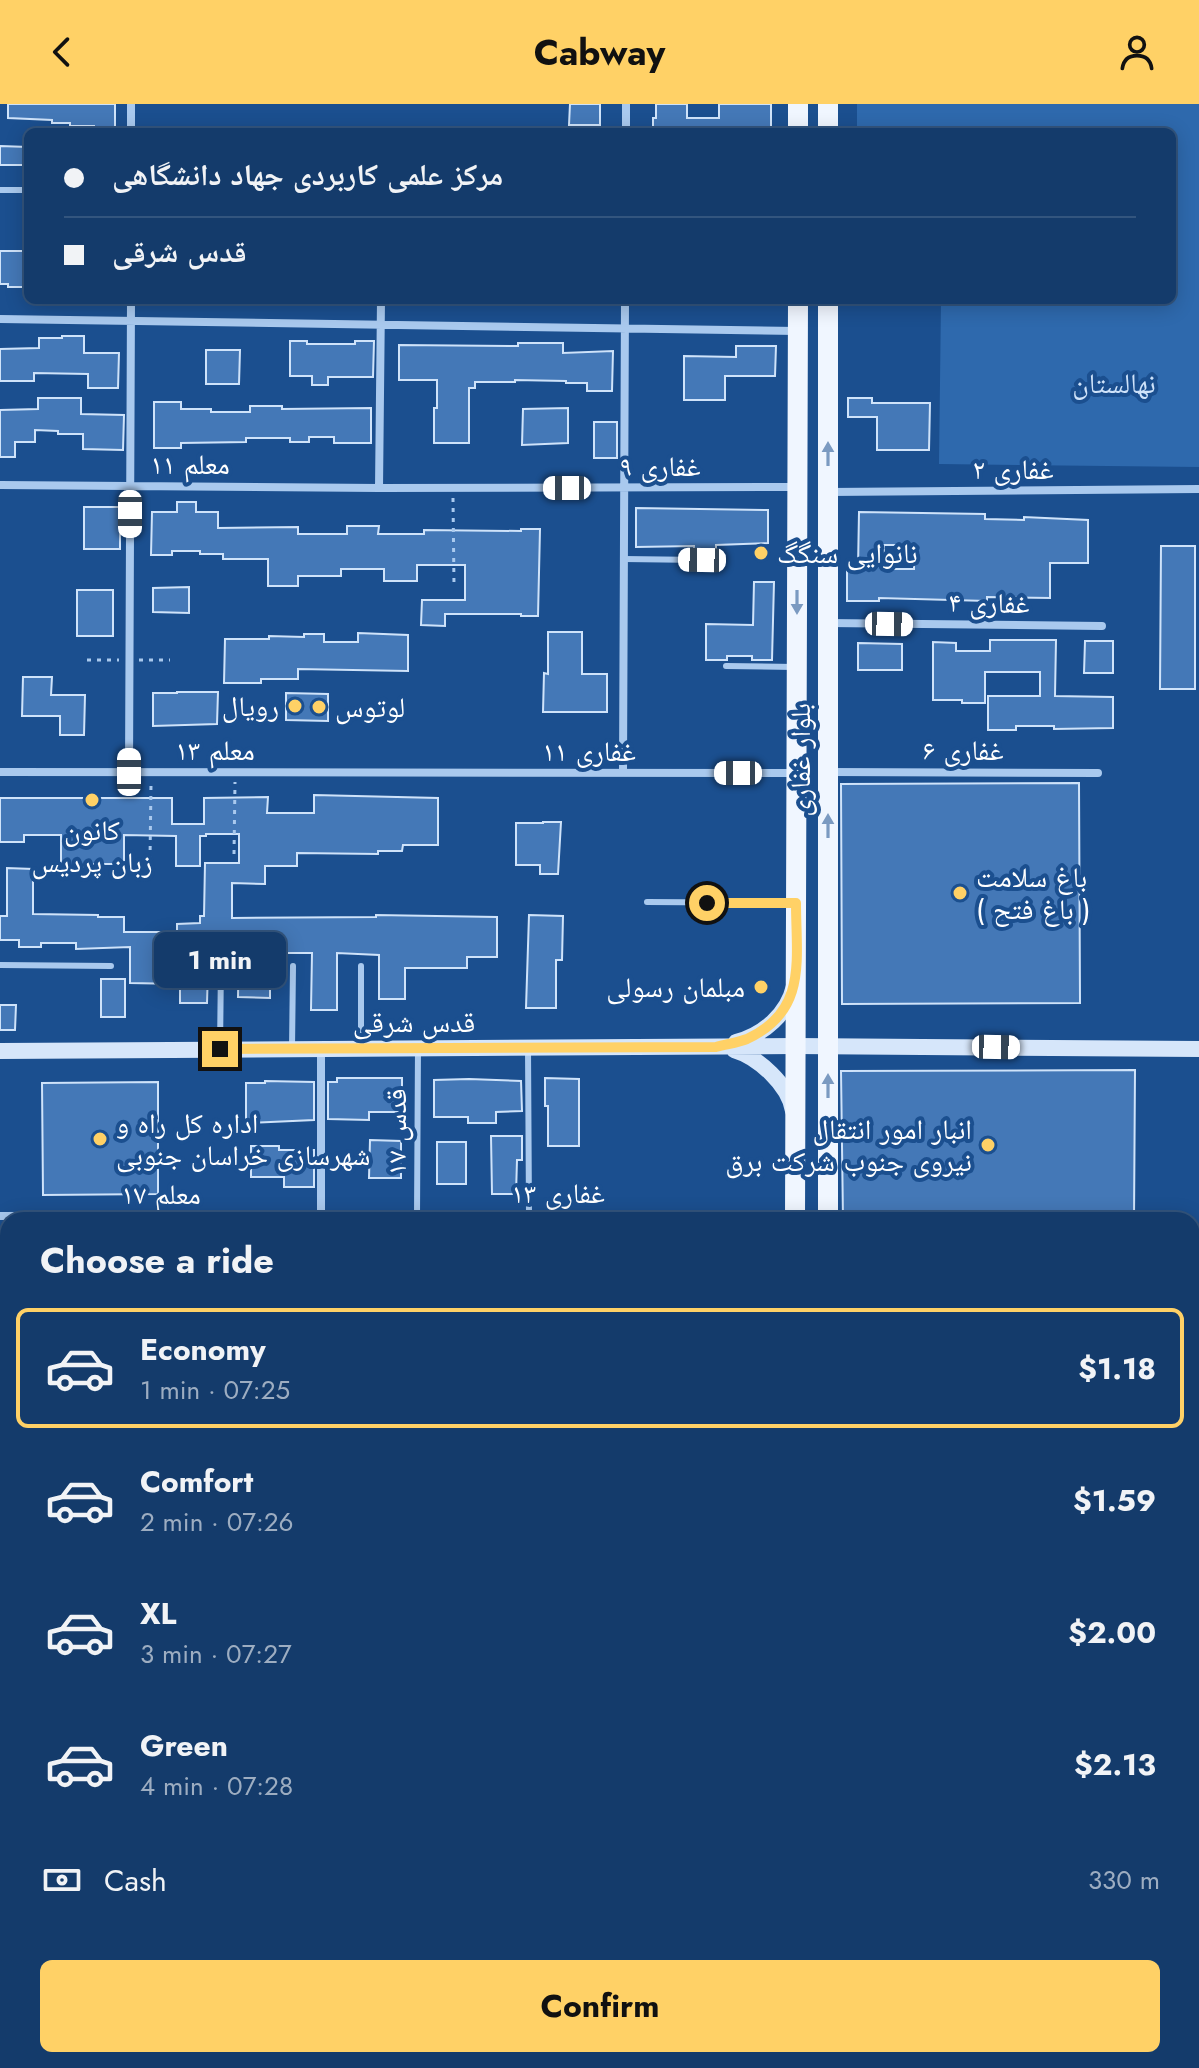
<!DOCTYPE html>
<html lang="en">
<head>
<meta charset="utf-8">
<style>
  :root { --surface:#143b6b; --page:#214673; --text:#f1f3f6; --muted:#9dadc1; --line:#33557e; --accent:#ffd166 }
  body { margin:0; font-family:Jost,"Noto Naskh Arabic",sans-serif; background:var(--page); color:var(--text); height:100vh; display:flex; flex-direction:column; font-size:30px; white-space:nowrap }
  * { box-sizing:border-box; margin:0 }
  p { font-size:26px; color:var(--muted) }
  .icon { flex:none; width:44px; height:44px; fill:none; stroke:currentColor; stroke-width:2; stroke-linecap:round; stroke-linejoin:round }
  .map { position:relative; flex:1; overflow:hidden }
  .drawer { position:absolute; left:0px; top:1108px; width:1200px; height:856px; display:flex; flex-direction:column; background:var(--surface); border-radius:24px 24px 0 0; box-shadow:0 4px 20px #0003,0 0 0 2px var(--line) }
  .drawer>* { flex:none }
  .top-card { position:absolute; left:24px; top:24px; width:1152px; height:176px; border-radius:12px; box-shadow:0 4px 20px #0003,0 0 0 2px var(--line); display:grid; align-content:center; height:176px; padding:0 40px; background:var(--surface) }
  .end { position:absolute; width:36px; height:36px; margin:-18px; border:10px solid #ffd166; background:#111; box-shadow:0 0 0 4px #111 }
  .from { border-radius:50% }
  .bubble { position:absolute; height:56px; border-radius:12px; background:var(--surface); box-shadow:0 4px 20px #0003,0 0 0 2px var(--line); font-size:26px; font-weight:700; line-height:56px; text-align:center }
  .car { position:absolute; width:24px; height:48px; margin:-24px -12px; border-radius:10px; box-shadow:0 0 6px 2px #0007; background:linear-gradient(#fff 24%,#345 0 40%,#fff 0 76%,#345 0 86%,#fff 0) }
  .top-card b { display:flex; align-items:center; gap:28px; height:76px; font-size:30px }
  .top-card b+b { border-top:2px solid var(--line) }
  .top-card i { width:20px; height:20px; background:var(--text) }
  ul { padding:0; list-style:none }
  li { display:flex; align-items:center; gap:24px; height:120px; margin:0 16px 12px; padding:0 24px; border:4px solid transparent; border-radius:12px }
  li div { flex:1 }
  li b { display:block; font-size:30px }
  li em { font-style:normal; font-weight:700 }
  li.current { border-color:var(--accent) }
  li>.icon { width:72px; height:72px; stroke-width:1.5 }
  h2 { padding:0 40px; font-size:36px; line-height:96px }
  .pay { display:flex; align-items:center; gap:20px; height:88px; padding:0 40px; font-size:30px }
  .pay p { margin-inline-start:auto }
  .primary-button { display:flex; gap:16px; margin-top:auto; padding:16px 40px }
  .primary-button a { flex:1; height:92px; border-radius:12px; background:var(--accent); color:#111; font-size:32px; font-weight:700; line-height:92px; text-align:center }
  header { display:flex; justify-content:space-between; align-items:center; height:104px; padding:0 40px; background:var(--accent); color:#111; font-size:36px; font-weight:700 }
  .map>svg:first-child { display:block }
</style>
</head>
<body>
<header><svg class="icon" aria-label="back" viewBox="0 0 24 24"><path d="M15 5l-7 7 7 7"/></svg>Cabway<svg class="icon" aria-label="person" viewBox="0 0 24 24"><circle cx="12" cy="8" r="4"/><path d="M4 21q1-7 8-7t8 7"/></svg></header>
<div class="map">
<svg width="1199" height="1964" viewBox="0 0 1199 1964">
  <rect width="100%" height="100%" fill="#1b4f8f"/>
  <path fill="#2e69ad" d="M857 0H1199V363L939 360 941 196H1172V28H857Z"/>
  <path fill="#4478b7" stroke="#cfe3fa" stroke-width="2" fill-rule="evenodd" d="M8 0H115V26H94V22H70V19H52V16L8 14Z
    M570 0H600V21H569Z
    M656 0H687V14H719V0H771V28H653V14H656Z
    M0 42 28 43V61H0Z
    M0 147H28V183H8V180H0Z
    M62 232H84V249H119L118 284H88V270L34 269V277H0V245L39 244V234H62Z
    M290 237H307V240H355V237H374L373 273H328V281H312V272H290Z
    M518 239H563V249L613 247 612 287H587V279H566V277L515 276V278H475V284H469V339H434V304H437V276H399V241L518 242Z
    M736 242H776L775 272H725V296H684V252L736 253Z
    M206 246H240L239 280H206Z
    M38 294H81V310L124 311 123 346 83 345V330H58V327L35 326V338H15V353H0V306L38 305Z
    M848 294H872V299H930L929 346H877V313H848Z
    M154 298H181V305H211V308H250V302H282V305L371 304V339H334V333H309V338H290V334H246V338L181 339V344H154Z
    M568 304V339L522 341 523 305Z
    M594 318H617V354H594Z
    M177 398H196V408H218V424L298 423V430H347V422H379L378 430H424V426L521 427V425H540L538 512H521V510H445V522L421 521 422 496H465V461H417V477H384V465H341V472H298V482H268V455H223V450H200V447H172V451H151L152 408H177Z
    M84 403H120V445H84Z
    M636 404 768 406V439L716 441V445H694V442L636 443Z
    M859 408 985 410V415L1024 416V413L1088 416V459H1050V494L987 493V497L879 494V497H847V464H858ZM884 441H914V465H883Z
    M1161 442H1195V585H1160Z
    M754 478H774L772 556H752V552H727V556H706V520L753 521Z
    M189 483V509L153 508V484Z
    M77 486H113V532H77Z
    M548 528H582V570H607V608H543L544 569 548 570Z
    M358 529 408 531V567L298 565V575H261V579H224L225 535H269V532L304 533V530H324V538H358Z
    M990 536H1056L1055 592 1113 593V624L1054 625V622H1016V626H988V592H1040V568H985V599H962V596H933V538L956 539V547H990Z
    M1085 537H1113V569H1084Z
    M858 539 902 540V566H858Z
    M23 573H52L51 591H85L84 631H60V612H22Z
    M177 588H218L217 620 153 622V589H177Z
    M286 589 328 590V617L286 616Z
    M1079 679 1080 899 842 900 841 680Z
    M314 691 438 694V741H403L402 747H378V750L297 749V762H265V780L232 779V814L376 813V811L497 813V853H467V864H405V895H379V851L337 849V906H311L312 849H270V894L238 893 239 840H234V837L197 836V865H208L207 899H180V880L130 879V843L76 845V839H41V843H19V836H0V812H7V764L33 765V810L98 811V813H124V828H177V820L200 819V812H204L205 759H239V730H206V732H200V762H176V732L124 731V760H89V763H61V731H24V738H0V694H172V720H204V694L268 693 267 709H314Z
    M543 718H561L558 770H540V761H516V719H543Z
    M529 811 563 812 562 856H556V904H526Z
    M101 875H125V913H101Z
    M0 901H16L15 926H0Z
    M1135 966 1134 1116H843L841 967Z
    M337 974H402V1008H369V1016L328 1015V978H337Z
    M545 974 579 975V1042H548V1002H545Z
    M469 975 521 977 522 1007 496 1008V1019H468V1013H434V976Z
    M265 977 314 978V1016L246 1019V979H265Z
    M158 978V1090L43 1091 42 979Z
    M491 1032H522V1056H517L516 1090H492Z
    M370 1036 401 1037V1074H369Z
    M437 1038H466V1080H437Z
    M251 1042H279V1046H314V1083H284V1073H251Z"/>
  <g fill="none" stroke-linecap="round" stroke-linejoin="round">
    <path stroke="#a9c9ee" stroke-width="3" stroke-dasharray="4 6" stroke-linecap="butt" d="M453 394 454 482
      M87 556H119
      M139 556H170
      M234 750 235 678
      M150 756 151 680"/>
    <path stroke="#a9c9ee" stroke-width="6" d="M0 86H28
      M624 455 702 456
      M726 562 795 563
      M647 798 792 799
      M0 861 111 862
      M361 862V945
      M528 944 529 1111
      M220 945 221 859
      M292 945 293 862
      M417 1112 418 944"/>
    <path stroke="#a9c9ee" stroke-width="8" d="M131 28V0
      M626 28V0
      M0 215 797 227
      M0 381 379 384 795 383
      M379 384 381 196
      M828 388 1199 385
      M828 519 1102 522
      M0 668 795 669
      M129 668 131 196
      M829 668 1098 669
      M623 669 625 196
      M321 946V1116
      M0 1112 795 1110
      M0 1216H8
      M1192 1219H1199
      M0 1376H8
      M1192 1398H1199
      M0 1541H8
      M1192 1581H1199
      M0 1656H8
      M0 1774H8
      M0 1888H8
      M1194 1964 1196 1763"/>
    <path stroke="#d6e6fa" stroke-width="16" d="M736 938C764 931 788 909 794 882
      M734 946C758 953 789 981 793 1007
      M0 947 796 942 1199 945"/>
    <path stroke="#f0f6ff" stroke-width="20" d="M828 0V28
      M798 28V0
      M795 1116 798 196
      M828 1116V196
      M792 1964V1956
      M823 1964V1956"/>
  </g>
  <defs><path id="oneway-solid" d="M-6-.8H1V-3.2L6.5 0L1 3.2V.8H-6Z" transform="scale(2)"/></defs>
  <g fill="#7b9ac1">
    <use href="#oneway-solid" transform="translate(828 350) rotate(-90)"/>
    <use href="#oneway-solid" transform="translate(797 498) rotate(90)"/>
    <use href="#oneway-solid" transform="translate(828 722) rotate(-90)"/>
    <use href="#oneway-solid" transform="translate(828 982) rotate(-90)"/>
  </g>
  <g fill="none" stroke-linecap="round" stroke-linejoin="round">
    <path stroke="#ffd166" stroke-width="10" d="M220 945 716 943C726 940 737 939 747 935 808 907 796 855 796 799H707"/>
  </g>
  <g fill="#ffd166" stroke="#1b4f8f" stroke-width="3">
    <circle cx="761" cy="449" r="8"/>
    <circle cx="295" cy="602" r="8"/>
    <circle cx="319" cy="603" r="8"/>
    <circle cx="92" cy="696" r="8"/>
    <circle cx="960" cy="789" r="8"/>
    <circle cx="761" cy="883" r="8"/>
    <circle cx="100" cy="1035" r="8"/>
    <circle cx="988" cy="1041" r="8"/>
  </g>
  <g text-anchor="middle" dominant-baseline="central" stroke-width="8" stroke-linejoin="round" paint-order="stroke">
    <g font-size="28" fill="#cfe3fa" stroke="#1b4f8f">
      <text x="1114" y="279">نهالستان</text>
    </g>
    <g font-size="28" fill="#fff" stroke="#1b4f8f">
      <text x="190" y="360">معلم ۱۱</text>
      <text x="660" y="362">غفاری ۹</text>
      <text x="1013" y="365">غفاری ۲</text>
      <text transform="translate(989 499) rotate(1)">غفاری ۴</text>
      <text x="215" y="646">معلم ۱۳</text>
      <text x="963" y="646">غفاری ۶</text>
      <text x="589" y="647">غفاری ۱۱</text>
      <text transform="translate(800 656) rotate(-90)">بلوار غفاری</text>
      <text x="414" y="918">قدس شرقی</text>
      <text transform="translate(396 1028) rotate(-90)">قدس ۱۷</text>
      <text x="558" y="1089">غفاری ۱۳</text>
      <text x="161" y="1090">معلم ۱۷</text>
    </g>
    <g font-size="28" fill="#fff" stroke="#1b4f8f" text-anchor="start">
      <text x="777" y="449">نانوایی سنگگ</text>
      <text x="279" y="602" text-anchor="end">رویال</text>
      <text x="335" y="603">لوتوس</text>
      <text x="92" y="726" text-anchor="middle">کانون<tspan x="92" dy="32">زبان پردیس</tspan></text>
      <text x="976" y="773">باغ سلامت<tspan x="976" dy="32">( باغ فتح )</tspan></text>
      <text x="745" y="883" text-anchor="end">مبلمان رسولی</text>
      <text x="116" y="1019">اداره کل راه و<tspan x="116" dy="32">شهرسازی خراسان جنوبی</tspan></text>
      <text x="972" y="1025" text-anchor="end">انبار امور انتقال<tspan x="972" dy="32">نیروی جنوب شرکت برق</tspan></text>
    </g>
  </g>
</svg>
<i class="end from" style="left:707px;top:799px"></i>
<i class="end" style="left:220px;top:945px"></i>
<div class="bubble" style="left:154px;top:828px;width:132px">1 min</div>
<i class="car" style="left:567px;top:384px;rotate:270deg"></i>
<i class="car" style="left:130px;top:410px;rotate:180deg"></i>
<i class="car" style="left:702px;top:456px;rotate:271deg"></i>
<i class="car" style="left:889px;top:520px;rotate:91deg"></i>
<i class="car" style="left:129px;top:668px;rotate:0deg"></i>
<i class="car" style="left:738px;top:669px;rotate:270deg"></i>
<i class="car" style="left:996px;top:943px;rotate:91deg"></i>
<div class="top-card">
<b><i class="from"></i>مرکز علمی کاربردی جهاد دانشگاهی</b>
<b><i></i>قدس شرقی</b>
</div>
<section class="drawer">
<h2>Choose a ride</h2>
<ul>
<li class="current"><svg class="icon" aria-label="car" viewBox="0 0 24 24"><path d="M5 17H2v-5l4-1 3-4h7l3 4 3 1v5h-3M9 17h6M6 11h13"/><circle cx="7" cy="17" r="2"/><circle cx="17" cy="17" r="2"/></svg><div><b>Economy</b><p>1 min · 07:25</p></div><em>$1.18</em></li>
<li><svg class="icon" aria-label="car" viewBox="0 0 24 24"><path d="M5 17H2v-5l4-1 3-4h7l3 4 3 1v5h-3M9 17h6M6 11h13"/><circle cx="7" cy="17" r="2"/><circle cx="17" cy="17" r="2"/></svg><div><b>Comfort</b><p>2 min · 07:26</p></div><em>$1.59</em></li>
<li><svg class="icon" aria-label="car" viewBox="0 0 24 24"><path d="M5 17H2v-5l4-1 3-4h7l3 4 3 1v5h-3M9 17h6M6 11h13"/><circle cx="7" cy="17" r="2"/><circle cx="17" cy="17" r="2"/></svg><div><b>XL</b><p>3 min · 07:27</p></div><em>$2.00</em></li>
<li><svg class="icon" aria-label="car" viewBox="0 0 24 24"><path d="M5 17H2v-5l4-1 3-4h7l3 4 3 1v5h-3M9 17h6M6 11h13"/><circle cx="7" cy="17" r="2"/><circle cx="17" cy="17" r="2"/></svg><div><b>Green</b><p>4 min · 07:28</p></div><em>$2.13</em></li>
</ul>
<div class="pay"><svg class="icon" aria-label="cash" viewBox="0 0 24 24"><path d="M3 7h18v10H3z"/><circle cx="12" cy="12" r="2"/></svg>Cash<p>330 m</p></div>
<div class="primary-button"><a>Confirm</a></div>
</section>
</div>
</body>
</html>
